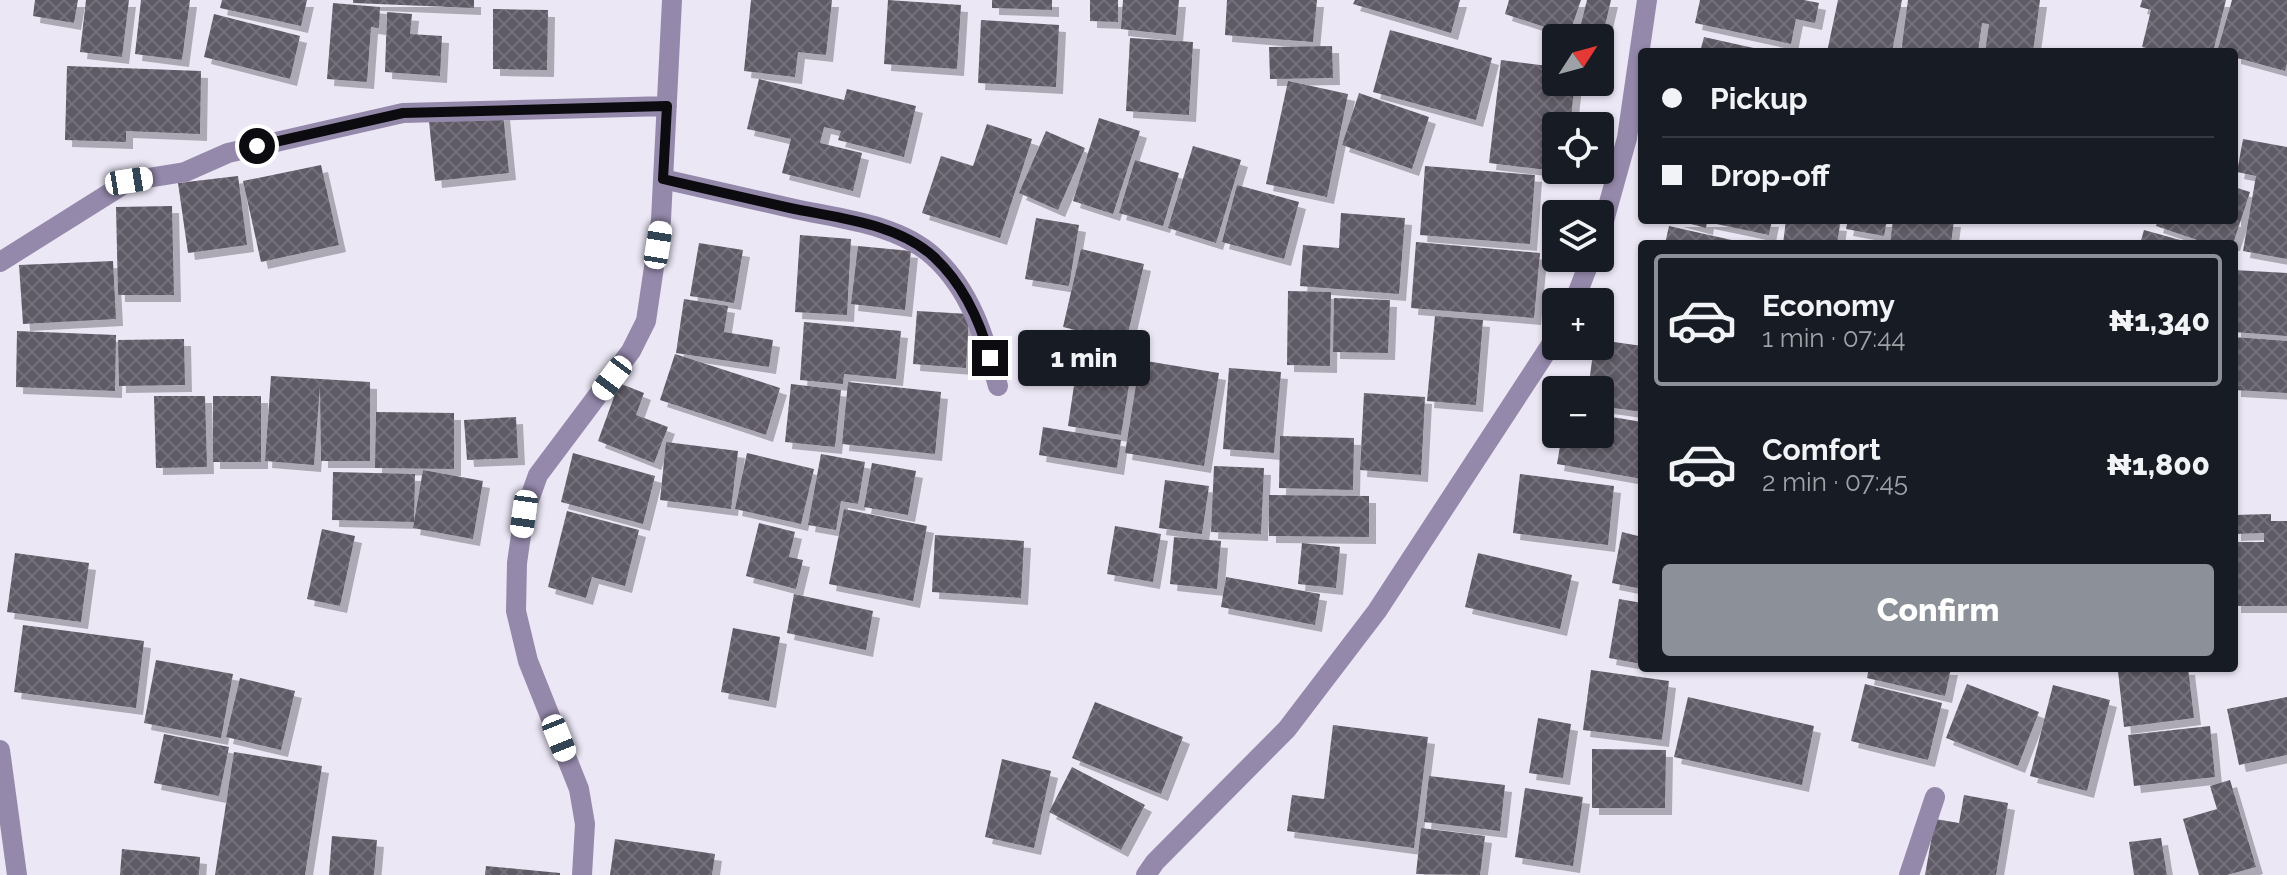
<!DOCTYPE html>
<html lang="en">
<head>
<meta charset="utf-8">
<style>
  :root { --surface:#171b24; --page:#20242c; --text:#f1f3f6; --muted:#9ea1a6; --line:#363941; --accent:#8c9099 }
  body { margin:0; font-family:Raleway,sans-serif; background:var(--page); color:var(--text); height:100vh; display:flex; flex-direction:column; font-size:30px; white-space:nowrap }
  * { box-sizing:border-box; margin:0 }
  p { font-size:26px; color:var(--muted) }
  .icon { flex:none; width:44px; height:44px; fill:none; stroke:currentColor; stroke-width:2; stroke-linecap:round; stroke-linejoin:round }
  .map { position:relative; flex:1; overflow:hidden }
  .panel { position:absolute; left:1638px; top:240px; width:600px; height:432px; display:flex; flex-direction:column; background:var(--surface); border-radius:8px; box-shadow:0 2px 6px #0004 }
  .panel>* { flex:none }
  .guide { position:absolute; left:1638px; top:48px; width:600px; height:176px; border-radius:8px; box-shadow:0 2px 6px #0004; display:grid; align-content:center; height:176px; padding:0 24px; background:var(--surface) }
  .needle { width:52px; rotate:54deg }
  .controls { position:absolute; left:1542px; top:24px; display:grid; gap:16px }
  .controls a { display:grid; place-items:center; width:72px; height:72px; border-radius:8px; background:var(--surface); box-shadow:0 2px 6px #0004; font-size:40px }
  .end { position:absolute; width:36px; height:36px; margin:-18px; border:10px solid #0c0b0f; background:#fff; box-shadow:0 0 0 4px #fff }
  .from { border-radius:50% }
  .bubble { position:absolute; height:56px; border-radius:8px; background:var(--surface); box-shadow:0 2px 6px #0004; font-size:26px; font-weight:800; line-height:56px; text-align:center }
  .car { position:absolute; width:24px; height:48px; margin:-24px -12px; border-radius:10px; box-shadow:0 0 6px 2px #0007; background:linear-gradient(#fff 24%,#345 0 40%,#fff 0 76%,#345 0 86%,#fff 0) }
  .guide b { display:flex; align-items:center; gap:28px; height:76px; font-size:30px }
  .guide b+b { border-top:2px solid var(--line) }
  .guide i { width:20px; height:20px; background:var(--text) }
  ul { padding:14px 0 0; list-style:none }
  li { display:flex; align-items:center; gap:24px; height:132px; margin:0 16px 12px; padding:0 8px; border:4px solid transparent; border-radius:8px }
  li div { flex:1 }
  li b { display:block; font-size:30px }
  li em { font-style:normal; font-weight:800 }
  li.on { border-color:var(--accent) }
  li>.icon { width:72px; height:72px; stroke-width:1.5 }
  .primary-button { display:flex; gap:16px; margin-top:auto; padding:16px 24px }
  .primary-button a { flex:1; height:92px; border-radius:8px; background:var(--accent); color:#fff; font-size:32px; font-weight:800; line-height:92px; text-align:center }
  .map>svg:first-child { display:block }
</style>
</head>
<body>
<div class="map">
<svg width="2287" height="875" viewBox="0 0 2287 875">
  <defs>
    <pattern id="building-cross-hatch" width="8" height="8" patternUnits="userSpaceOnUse" patternTransform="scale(2)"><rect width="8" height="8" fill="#5e5a65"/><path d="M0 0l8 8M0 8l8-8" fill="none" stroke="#74717a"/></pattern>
    <filter id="shadow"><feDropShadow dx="7" dy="7" stdDeviation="0" flood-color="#0004"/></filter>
  </defs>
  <rect width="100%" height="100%" fill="#ece7f5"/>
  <path fill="url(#building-cross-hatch)" filter="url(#shadow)" d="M35 0H78L74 23 33 16Z
    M86 0H129L122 57 80 52Z
    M141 0H190L182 60 135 54Z
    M222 0H307L301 26 220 8Z
    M353 0H474V8L353 3Z
    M751 0H832L826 55 798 52 795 77 744 71Z
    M888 0 961 5 957 69 884 64Z
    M992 0H1052V10L992 8Z
    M1090 0H1118V22L1090 21Z
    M1123 0H1179L1176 35 1121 29Z
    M1227 0H1317L1313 42 1225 35Z
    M1355 0H1460L1451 33 1353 4Z
    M1509 0H1581L1569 35 1505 14Z
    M1587 0H1611L1604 30 1581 24Z
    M1700 0H1804L1819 3 1815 23 1796 19 1791 44 1695 23Z
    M1838 0H1902L1892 52H1827Z
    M1908 0H2040L2033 52H1985L1989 24 1982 23 1978 52H1901Z
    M2142 0H2226L2213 52H2163L2142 47 2151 10 2140 7Z
    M2232 0H2287V64L2285 71 2234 57V52H2217Z
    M333 3 380 7 379 28 371 27 367 82 327 79Z
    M493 9 548 10 547 70 493 69Z
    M387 12 412 14 410 34 442 36 440 76 385 72Z
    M214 14 300 36 290 79 204 57Z
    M981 20 1059 25 1056 87 978 83Z
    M1390 30 1492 58 1476 120 1373 92Z
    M1704 37 1767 51V52H1700Z
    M1130 38 1193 42 1189 115 1126 111Z
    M1332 46 1333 78 1270 79 1269 47Z
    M1501 60 1556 67V82H1575L1570 126H1556V171L1489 163Z
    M67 66 201 71 200 134 126 131V142L65 140Z
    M759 79 844 100 847 89 916 106 904 157 838 140 841 131 824 127 820 143 862 153 853 191 782 173 791 139 747 129Z
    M1288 81 1348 94 1327 197 1266 184Z
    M1359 93 1429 117 1412 169 1342 145Z
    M503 113 509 173 435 181 429 121Z
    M1099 118 1140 131 1113 214 1073 201Z
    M987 124 1032 139 1000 238 922 213 941 156 973 166Z
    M1046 131 1085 148 1058 210 1019 193Z
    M2243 139 2287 147V259L2243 251 2256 176 2237 172Z
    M1193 146 1241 160 1216 243 1168 228Z
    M1135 160 1179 173 1163 226 1119 213Z
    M321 165 339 245 261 262 243 181Z
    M1425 166 1535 175 1530 244 1420 235Z
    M238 176 247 245 188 253 178 183Z
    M1237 185 1299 202 1284 259 1222 242Z
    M2234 187 2250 192 2233 244H2209L2156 226 2158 220H2234Z
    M172 206 174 295H118L116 207Z
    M1341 213 1405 218 1399 294 1300 286 1303 245 1339 248Z
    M1036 218 1079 225 1069 286 1025 279Z
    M1676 220H1772L1769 235 1707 222 1706 228Z
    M1786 220 1840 224 1837 244H1783Z
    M1848 220H1887L1884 236 1846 229Z
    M1893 220H1954L1951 244H1890Z
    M1669 226 1745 243V244H1665Z
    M2144 230 2191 243V244H2140Z
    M800 235 851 239 847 315 795 312Z
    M1416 242 1540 253 1534 318 1411 308Z
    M699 243 743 250 734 303 690 296Z
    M858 246 911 251 905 310 851 304Z
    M1081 249 1144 264 1126 342 1063 327Z
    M113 261 116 319 23 324 19 265Z
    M2234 270 2287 273V336L2234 332Z
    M1288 291 1331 292 1330 366 1287 365Z
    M1334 298 1390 300 1388 353 1333 352Z
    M684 299 728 306 724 332 773 340 769 367 676 353Z
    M917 311 969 314 966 368 913 364Z
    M1435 316 1483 320 1476 405 1427 401Z
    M804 322 901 331 896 379 844 374 843 384 800 380Z
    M17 331 116 335 115 391 16 387Z
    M2234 337 2287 341V393L2234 390Z
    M184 339 185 385 119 386 118 340Z
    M1600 340 1642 346V412L1600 406V390H1588L1594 346H1600Z
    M1079 352 1133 360 1121 435 1068 426Z
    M675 354 780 388 766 435 660 400Z
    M1140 360 1219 373 1204 466 1125 453Z
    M1229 368 1281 372 1274 453 1223 449Z
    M271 376 370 382V461H321L320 386 314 465 265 461Z
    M848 382 941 392 935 454 842 444Z
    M619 383 644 393 636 415 668 427 654 463 598 441Z
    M791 384 841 390 835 447 785 442Z
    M1364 393 1425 397 1421 475 1360 470Z
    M154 396H205L207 467 156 468Z
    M213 396H261V462H213Z
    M376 412 454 413V469L375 468Z
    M1600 415 1642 422V479L1557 464 1562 434H1600Z
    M516 417 518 458 467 460 464 420Z
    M1043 427 1121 440 1117 468 1039 455Z
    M1280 436 1354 438 1353 490 1279 488Z
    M666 442 738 451 731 509 660 500Z
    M573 453 655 476 643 524 561 502Z
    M747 453 814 469 801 524 735 509Z
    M821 454 865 462 858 504 841 501 836 530 808 525Z
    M872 463 916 471 908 515 864 507Z
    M1214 466 1264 468 1261 534 1211 532Z
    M423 470 483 481 473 539 413 528Z
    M333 472 415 474 414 522 332 520Z
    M1520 474 1614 486 1608 545 1513 533Z
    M1165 480 1209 486 1202 534 1159 528Z
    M1269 495 1369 496V537L1269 536Z
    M844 509 927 526 913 601 829 584Z
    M567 511 639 530 625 586 592 577 586 598 548 587Z
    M2271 514V521H2287V606H2234V542H2264V533L2234 534V515Z
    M759 523 795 532 789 557 803 560 796 589 746 576Z
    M1115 526 1161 534 1153 582 1107 574Z
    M322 529 355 536 340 606 307 599Z
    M1622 532 1642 537V589L1612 583Z
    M935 535 1024 541 1021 598 932 592Z
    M1174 537 1221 541 1217 589 1170 584Z
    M1302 543 1340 547 1336 588 1298 584Z
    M15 553 89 563 81 622 7 612Z
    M1478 553 1572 575 1560 629 1465 607Z
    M1226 577 1320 594 1315 625 1221 607Z
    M794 594 873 611 866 650 787 633Z
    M1619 599 1642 603V664L1609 658Z
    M23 625 144 641 136 708 14 692Z
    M733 628 780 637 769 701 721 692Z
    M156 660 233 674 221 738 144 723Z
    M1869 668H1951L1945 696 1867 678Z
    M2140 668H2188L2194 718 2124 727 2118 671Z
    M1591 670 1669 681 1662 740 1583 730Z
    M240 678 295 691 281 750 226 737Z
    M1865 684 1942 703 1928 760 1851 741Z
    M1967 684 2039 712 2018 766 1946 738Z
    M2053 685 2110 700 2087 791 2030 776Z
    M1688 697 1814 726 1802 785 1674 757Z
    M2287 697V755L2239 765 2227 709Z
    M1095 702 1183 737 1161 794 1072 758Z
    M1538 718 1571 724 1563 778 1529 773Z
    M1333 725 1428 737 1414 848 1287 831 1292 795 1324 799Z
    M2210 726 2215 777 2134 786 2128 735Z
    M164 734 229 747 219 796 154 783Z
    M1592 749 1666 750 1665 808H1592Z
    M234 752 322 766 305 875H215Z
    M1002 759 1051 771 1034 848 985 837Z
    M1072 767 1145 805 1121 850 1049 812Z
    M1429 776 1505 785 1500 831 1424 822Z
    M2230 780 2256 867 2227 875H2199L2183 819 2217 809 2210 786Z
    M1525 788 1583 797 1573 866 1515 857Z
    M1964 795 2008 803 1996 875H1925L1935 819 1959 823Z
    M1421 828 1485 836 1480 875 1416 874Z
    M332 836 377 840 374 875H329Z
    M2161 838 2167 875H2134L2129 842Z
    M615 839 715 854 712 875H610Z
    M122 849 200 857 199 875H120Z
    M486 866 560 873V875H485Z"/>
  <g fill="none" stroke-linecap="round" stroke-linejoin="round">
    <path stroke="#9589ab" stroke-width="20" d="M663 179C707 189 751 199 795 209 841 219 897 224 933 256 971 290 985 339 998 386
      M1600 235 1627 138 1647 0
      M0 262 129 181 185 172 228 153 403 113 667 106
      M1574 302 1591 258
      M0 750 17 875
      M582 875 585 824 579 789 528 661 516 611 517 563 524 514 538 475 631 351 646 321 661 220 672 0
      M1146 875 1155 862 1287 729 1377 611 1556 337
      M1909 875 1935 797"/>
  </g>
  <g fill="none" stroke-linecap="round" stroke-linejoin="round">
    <path stroke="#0c0b0f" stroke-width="10" d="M257 146 403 113 667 106 663 179C705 189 747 198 790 208 837 218 897 223 934 257 963 284 980 321 990 358"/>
  </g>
</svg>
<div class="controls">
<a><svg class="needle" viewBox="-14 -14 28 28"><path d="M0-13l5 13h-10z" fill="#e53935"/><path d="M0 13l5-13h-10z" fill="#9ea1a6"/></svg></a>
<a><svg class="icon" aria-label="locate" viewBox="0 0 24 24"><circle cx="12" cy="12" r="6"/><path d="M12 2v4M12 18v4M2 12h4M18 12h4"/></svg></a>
<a><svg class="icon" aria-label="layers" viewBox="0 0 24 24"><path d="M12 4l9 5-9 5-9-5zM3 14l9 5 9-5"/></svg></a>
<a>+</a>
<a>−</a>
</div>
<i class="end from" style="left:257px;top:146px"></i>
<i class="end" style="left:990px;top:358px"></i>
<div class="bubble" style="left:1018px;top:330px;width:132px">1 min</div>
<i class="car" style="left:129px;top:181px;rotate:81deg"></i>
<i class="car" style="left:658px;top:245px;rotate:9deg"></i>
<i class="car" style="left:612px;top:378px;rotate:217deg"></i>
<i class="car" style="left:524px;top:514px;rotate:188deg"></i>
<i class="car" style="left:559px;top:738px;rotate:158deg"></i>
<div class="guide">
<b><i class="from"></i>Pickup</b>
<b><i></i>Drop-off</b>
</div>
<section class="panel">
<ul>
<li class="on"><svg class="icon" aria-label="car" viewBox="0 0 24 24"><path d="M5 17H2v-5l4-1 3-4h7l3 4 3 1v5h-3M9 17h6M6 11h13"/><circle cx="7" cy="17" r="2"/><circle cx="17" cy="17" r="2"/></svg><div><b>Economy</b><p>1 min · 07:44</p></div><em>₦1,340</em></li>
<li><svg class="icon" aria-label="car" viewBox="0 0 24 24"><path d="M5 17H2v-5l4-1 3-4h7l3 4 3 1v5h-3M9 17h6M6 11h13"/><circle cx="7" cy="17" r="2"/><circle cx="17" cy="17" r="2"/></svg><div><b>Comfort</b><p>2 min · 07:45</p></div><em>₦1,800</em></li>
</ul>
<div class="primary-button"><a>Confirm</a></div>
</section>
</div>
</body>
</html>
